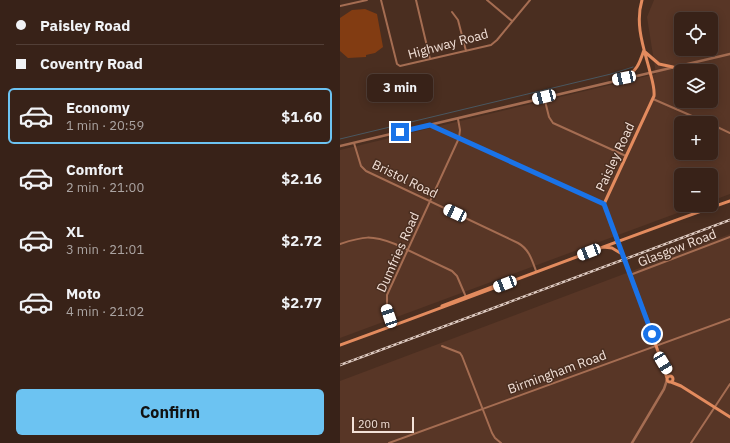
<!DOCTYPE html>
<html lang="en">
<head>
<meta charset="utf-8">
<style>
  :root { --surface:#382218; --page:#432f25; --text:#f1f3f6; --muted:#aba4a2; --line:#523f37; --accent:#6cc3f2 }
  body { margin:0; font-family:"IBM Plex Sans",sans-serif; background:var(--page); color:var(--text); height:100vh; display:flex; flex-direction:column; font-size:15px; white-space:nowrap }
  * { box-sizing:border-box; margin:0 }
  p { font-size:13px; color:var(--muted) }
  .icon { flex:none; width:22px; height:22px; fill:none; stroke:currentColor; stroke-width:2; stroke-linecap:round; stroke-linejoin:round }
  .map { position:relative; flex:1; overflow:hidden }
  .drawer { display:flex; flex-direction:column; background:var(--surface); width:340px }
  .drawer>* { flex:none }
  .banner { display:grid; align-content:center; height:88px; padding:0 16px; background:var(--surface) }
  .controls { position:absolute; left:334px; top:12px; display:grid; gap:8px }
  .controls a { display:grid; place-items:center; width:44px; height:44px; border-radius:6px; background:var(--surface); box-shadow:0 2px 10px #0003,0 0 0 1px var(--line); font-size:20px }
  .scale { position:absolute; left:12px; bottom:10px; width:62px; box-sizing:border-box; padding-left:4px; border:2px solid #f3e1d8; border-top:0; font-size:11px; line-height:14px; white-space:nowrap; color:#f3e1d8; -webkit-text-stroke:3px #4a2e20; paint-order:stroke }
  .end { position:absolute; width:18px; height:18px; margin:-9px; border:5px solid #1a73e8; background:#fff; box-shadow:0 0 0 2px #fff }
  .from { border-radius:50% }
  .bubble { position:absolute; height:28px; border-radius:6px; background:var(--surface); box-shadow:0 2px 10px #0003,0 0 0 1px var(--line); font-size:13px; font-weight:700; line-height:28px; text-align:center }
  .car { position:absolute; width:12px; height:24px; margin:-12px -6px; border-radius:5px; box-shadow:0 0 3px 1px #0007; background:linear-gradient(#fff 24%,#345 0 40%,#fff 0 76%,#345 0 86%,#fff 0) }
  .banner b { display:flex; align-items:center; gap:14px; height:38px; font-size:15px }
  .banner b+b { border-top:1px solid var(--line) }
  .banner i { width:10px; height:10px; background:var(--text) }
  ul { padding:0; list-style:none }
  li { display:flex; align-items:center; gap:12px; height:56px; margin:0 8px 6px; padding:0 8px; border:2px solid transparent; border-radius:6px }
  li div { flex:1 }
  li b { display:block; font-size:15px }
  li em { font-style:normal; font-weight:700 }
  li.on { border-color:var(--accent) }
  li>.icon { width:36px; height:36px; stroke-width:1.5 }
  .button { display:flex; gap:8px; margin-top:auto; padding:8px 16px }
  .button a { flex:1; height:46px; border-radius:6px; background:var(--accent); color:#111; font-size:16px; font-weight:700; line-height:46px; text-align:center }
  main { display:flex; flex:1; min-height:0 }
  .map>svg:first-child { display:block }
</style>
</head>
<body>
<main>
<section class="drawer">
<div class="banner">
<b><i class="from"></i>Paisley Road</b>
<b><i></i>Coventry Road</b>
</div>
<ul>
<li class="on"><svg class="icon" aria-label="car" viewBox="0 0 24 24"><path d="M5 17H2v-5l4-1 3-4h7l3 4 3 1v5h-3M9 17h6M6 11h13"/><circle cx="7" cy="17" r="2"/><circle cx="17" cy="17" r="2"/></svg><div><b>Economy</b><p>1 min · 20:59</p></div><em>$1.60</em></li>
<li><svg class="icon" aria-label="car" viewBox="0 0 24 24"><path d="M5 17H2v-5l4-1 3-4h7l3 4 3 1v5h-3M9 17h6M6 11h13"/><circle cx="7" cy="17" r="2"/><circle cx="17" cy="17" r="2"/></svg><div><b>Comfort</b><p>2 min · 21:00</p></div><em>$2.16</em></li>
<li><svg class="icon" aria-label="car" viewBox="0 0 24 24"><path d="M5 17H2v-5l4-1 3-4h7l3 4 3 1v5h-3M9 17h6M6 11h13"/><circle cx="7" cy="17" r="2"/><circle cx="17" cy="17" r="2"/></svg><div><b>XL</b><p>3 min · 21:01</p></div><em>$2.72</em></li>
<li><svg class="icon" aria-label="car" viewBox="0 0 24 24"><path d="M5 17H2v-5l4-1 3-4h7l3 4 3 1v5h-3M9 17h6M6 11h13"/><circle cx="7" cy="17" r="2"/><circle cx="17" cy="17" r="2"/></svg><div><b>Moto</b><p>4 min · 21:02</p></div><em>$2.77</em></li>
</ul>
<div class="button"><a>Confirm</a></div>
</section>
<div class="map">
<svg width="390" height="443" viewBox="0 0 390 443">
  <rect width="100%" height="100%" fill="#4a2e20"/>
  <path fill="#583626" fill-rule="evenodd" d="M314 0H390V194L371 201V175H341V205H359L0 338V150L316 74 307 17ZM341 19H371V49H341ZM341 71H371V101H341ZM341 123H371V153H341Z
    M390 234V443H0V381Z"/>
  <path fill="#823c12" d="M25 9 37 14 43 47 35 53 26 55V57L8 58 0 51V18L12 10Z"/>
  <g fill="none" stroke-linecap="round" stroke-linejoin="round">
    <path stroke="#495760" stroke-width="1" d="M0 139 271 74 293 67"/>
    <path stroke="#a56d52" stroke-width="2" d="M41 0 57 64 60 66 151 45 157 40 190 0
      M76 0 90 59
      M147 0 172 21
      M0 6 27 0
      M112 12 118 20 126 51
      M204 97 209 117 213 123 286 156
      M313 99 368 123
      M371 124 390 133
      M91 125 264 204
      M14 143 21 166 26 171 178 243C189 249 192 260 196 271
      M0 244C24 236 31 235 55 244L112 271 117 276 126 297
      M290 275 390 237
      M53 326 47 308V295L119 138 120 130 118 119
      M102 346 120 353 122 356 152 433 155 438 161 443
      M49 443 390 319
      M351 443 390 384"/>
    <path stroke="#a56d52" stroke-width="2.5" d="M0 146 390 54
      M292 443 324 389 327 380"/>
    <path stroke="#e38b5e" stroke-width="3" d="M302 0C295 23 303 46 309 68 311 77 315 87 314 96L264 204 308 322 327 378
      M305 52 319 64 333 67
      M284 79C297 70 299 65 304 50
      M263 247 272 248 282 254
      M102 306 168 281
      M0 345C130 298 259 247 390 201
      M327 379a3 3 0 1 1 6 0a3 3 0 1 1-6 0Z
      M331 382 341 386 390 417"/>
    <defs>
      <path id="rail" d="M0 365 390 220"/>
    </defs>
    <use href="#rail" stroke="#dfccc3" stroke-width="2.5"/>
    <use href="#rail" stroke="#4a2e20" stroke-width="1" stroke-dasharray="3" stroke-linecap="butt"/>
  </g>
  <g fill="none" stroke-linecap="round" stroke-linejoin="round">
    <path stroke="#1a73e8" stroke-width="5" d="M60 132 90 125 264 204 312 334"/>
  </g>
  <g text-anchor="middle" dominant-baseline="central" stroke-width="3" stroke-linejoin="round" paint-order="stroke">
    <g font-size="13" fill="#f3e1d8" stroke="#4a2e20">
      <text transform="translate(108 44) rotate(-15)">Highway Road</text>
      <text transform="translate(275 157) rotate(-65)">Paisley Road</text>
      <text transform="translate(65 179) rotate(26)">Bristol Road</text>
      <text transform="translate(337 248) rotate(-21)">Glasgow Road</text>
      <text transform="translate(58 252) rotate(-66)">Dumfries Road</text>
      <text transform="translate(217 372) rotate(-20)">Birmingham Road</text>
    </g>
  </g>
</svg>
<div class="controls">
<a><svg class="icon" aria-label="locate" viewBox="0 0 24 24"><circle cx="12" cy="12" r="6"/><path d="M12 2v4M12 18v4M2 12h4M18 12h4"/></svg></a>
<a><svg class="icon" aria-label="layers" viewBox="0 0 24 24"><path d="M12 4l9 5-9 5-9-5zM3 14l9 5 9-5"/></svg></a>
<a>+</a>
<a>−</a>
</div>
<div class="scale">200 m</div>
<i class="end from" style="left:312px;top:334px"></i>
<i class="end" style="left:60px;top:132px"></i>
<div class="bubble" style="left:27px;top:74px;width:66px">3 min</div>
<i class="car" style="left:284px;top:78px;rotate:258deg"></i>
<i class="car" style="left:204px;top:97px;rotate:256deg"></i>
<i class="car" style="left:115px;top:213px;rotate:295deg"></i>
<i class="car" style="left:249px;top:252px;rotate:249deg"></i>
<i class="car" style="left:165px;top:284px;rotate:249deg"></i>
<i class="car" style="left:49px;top:316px;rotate:341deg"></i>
<i class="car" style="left:323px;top:363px;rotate:149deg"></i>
</div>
</main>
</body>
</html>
